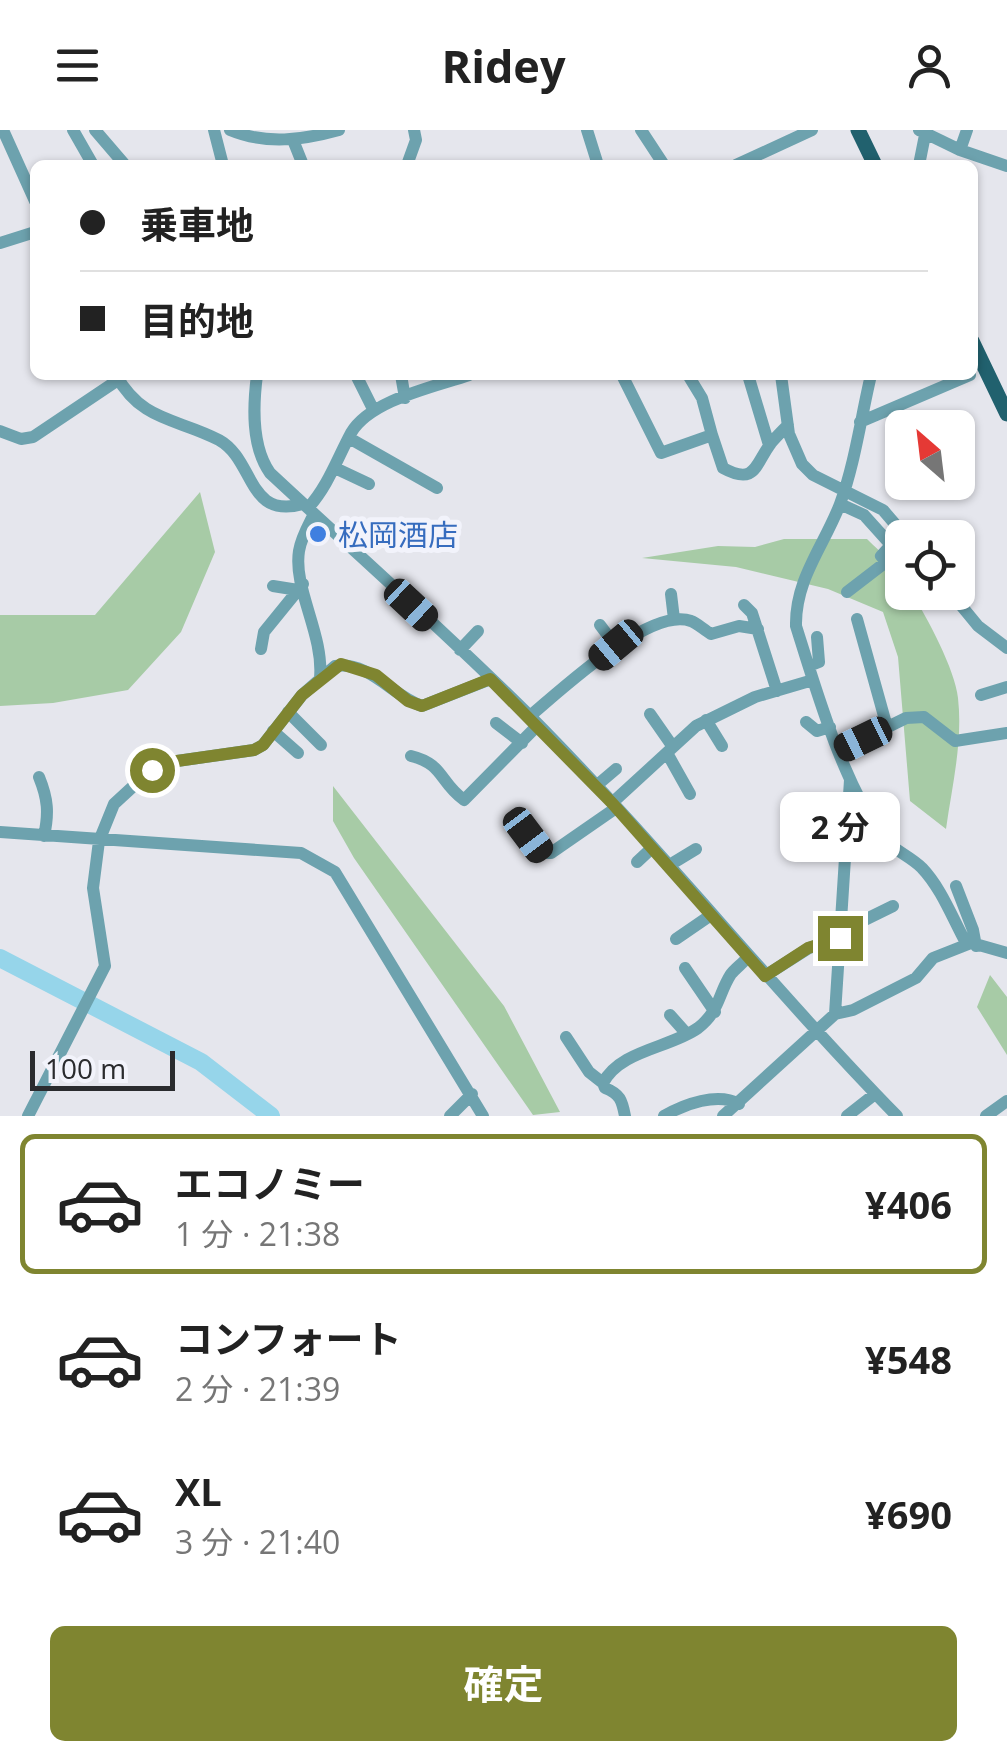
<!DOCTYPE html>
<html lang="ja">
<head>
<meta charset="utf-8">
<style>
  :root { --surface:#fff; --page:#f6f6f6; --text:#222; --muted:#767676; --line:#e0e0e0; --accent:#7f8530 }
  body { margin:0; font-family:"Open Sans","Noto Sans JP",sans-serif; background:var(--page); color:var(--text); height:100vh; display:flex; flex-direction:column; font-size:38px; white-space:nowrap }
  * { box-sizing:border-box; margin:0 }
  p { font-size:32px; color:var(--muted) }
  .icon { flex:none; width:55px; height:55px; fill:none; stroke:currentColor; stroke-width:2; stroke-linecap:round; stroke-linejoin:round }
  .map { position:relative; height:986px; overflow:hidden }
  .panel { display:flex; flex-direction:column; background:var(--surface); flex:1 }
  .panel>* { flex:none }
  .banner { position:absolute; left:30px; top:30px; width:948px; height:220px; border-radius:15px; box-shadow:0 2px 8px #0004; display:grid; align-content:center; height:220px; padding:0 50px; background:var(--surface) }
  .needle { width:65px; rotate:332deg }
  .tools { position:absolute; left:885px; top:280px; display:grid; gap:20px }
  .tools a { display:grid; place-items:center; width:90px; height:90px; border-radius:15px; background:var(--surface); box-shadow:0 2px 8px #0004; font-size:50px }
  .scale { position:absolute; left:30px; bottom:25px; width:145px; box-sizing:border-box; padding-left:10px; border:5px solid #2a2b2e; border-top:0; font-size:28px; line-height:35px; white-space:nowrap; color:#2a2b2e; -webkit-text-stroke:8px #f2f3fb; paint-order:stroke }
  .end { position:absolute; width:45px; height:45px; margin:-22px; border:12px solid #7f8530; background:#fff; box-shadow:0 0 0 5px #fff }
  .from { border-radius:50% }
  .bubble { position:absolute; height:70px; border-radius:15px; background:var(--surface); box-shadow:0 2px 8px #0004; font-size:32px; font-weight:700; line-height:70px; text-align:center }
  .car { position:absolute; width:30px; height:60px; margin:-30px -15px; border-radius:12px; box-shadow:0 0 8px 2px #0007; background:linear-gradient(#222 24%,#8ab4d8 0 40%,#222 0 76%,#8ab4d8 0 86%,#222 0) }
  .banner b { display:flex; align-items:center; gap:35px; height:95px; font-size:38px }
  .banner b+b { border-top:2px solid var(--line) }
  .banner i { width:25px; height:25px; background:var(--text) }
  ul { padding:18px 0 0; list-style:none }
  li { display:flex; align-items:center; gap:30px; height:140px; margin:0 20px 15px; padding:0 30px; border:5px solid transparent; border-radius:15px }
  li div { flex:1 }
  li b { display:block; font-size:38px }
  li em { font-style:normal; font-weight:700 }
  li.on { border-color:var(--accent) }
  li>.icon { width:90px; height:90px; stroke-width:1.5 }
  .cta { display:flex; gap:20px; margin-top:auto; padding:20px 50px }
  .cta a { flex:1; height:115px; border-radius:15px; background:var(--accent); color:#fff; font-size:40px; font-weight:700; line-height:115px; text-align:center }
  header { display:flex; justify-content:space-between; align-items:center; height:130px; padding:0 50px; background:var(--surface); font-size:45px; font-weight:700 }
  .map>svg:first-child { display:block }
</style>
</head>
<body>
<header><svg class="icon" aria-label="menu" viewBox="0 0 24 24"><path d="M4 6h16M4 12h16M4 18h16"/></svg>Ridey<svg class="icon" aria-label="person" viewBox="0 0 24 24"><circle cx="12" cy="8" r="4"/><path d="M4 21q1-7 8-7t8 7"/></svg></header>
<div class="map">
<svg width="1007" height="986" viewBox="0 0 1007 986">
  <rect width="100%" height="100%" fill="#e5e6ed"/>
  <path fill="#a7cba6" d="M200 362 215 422 181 502 128 560 53 573 0 576V485H95Z
    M784 409H867C883 425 902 438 902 462L912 463C927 488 955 539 958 568 963 612 952 656 946 699L910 671 898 527 883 482 828 459 736 437 642 428 718 416 755 417Z
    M333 656 504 876 560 982 533 985 354 728 333 691Z
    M990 845 1007 867V925L977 877Z"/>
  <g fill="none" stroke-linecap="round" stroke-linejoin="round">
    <path stroke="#96d5ea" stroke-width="18" d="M0 828 201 932 271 986"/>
    <path stroke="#6da2ae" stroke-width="12" d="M3 0 35 71
      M73 0 93 35
      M95 0 125 35
      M214 0 223 35
      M230 0C266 15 303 10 339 0
      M587 0 598 35
      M641 0 664 35
      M919 0 960 20 1007 36
      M293 10 303 35
      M960 20 967 0
      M407 35 416 10 414 0
      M736 35 812 0
      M919 35 926 0
      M0 113 35 102
      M116 245C142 292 177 288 219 310 255 330 247 390 303 374
      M257 245C253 276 251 316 270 343 357 424 447 503 531 587 658 715 771 857 897 986
      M356 245 373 279
      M401 245 405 268
      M622 245 661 323 712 305 702 268 688 245
      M748 245 769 315
      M781 245 789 304 802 334 813 345 883 380 907 408
      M871 245C861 287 855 333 840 374 824 416 795 449 796 496 817 563 841 646 880 704 890 719 909 725 922 738 941 758 952 787 965 811L1007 823
      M860 292 970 245
      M0 301 21 309 33 307 118 250
      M712 305 723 338C756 356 755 334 771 313 776 307 782 301 788 295
      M349 308 437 358
      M335 338 369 354
      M840 374 864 385 891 415 881 426 886 432 847 462
      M308 378C328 356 337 329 351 303 370 270 434 257 469 245
      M314 384C308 396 301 408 299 421 293 459 324 504 320 548
      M273 456 298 460
      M950 462 978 496 1007 518
      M671 464 674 489
      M744 475 752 483 777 561
      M857 489 887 597
      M600 495 615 515
      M261 519 264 502 303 454
      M460 520 478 501
      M809 536 819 532 817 507
      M981 565 1007 557
      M288 582 321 615
      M650 584 673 617
      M530 586C560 561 650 476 691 491 697 493 704 500 711 504L739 496 758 499
      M706 590 722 616
      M806 592 817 601 830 597
      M496 593 522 613
      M273 601 298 623
      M839 621 906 588 924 587 955 611 1007 603
      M667 623 690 664
      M411 626C444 634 439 652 464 670L538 595
      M39 647C48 669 49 683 44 706
      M596 656 616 639
      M612 673 696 596 755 567 813 550
      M515 687 542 723H551L616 678
      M0 702 301 723 335 742 483 986
      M637 732 652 718
      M668 736 696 719
      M956 756 973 800 976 816
      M840 802 893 776
      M676 809 711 785
      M685 838 715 882
      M765 846 809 818 840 808
      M835 884 850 650
      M670 885 686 903
      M566 907 589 942 603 953
      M28 986 105 836 93 758 99 711 114 674 152 639 170 632 254 620 263 615 302 565 335 536C370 531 392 566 422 576L491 549
      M450 986 472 964
      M625 986C622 970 620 964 605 958L603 953C620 920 670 918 698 898 720 881 718 864 731 844 736 838 743 833 748 827
      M664 986C684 974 718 962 739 974
      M723 986 835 884 853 880 916 848 933 828 971 813
      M847 986 875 964
      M986 986 1007 971"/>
    <path stroke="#21616e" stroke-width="15" d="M858 0 875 35
      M972 211 1007 284"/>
  </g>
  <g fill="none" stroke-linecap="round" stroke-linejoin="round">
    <path stroke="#7f8530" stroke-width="12" d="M152 640 170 632 254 620 263 615 302 565 341 534 376 545 408 571 422 576 490 549 612 673 765 846 808 818 840 808"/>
  </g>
  <circle fill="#3f7fe0" stroke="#f2f3fb" stroke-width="4" cx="318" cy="404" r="10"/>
  <g text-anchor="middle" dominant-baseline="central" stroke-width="10" stroke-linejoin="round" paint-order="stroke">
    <g font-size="30" fill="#366cbe" stroke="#f2f3fb" text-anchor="start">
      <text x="338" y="404">松岡酒店</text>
    </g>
  </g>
</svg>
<div class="tools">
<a><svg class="needle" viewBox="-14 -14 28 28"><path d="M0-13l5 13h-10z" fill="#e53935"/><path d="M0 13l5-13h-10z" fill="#767676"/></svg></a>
<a><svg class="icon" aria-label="locate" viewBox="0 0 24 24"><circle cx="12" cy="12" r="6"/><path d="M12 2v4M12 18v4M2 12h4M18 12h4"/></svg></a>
</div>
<div class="scale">100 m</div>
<i class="end from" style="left:152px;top:640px"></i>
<i class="end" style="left:840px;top:808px"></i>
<div class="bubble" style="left:780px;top:662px;width:120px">2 分</div>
<i class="car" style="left:411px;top:475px;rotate:133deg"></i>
<i class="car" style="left:616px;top:515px;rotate:230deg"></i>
<i class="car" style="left:863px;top:609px;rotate:244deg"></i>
<i class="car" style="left:528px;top:705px;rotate:143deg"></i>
<div class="banner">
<b><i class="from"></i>乗車地</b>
<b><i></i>目的地</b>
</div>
</div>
<section class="panel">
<ul>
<li class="on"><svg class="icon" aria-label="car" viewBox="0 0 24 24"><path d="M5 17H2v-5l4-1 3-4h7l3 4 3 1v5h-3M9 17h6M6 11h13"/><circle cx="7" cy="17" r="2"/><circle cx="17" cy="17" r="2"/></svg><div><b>エコノミー</b><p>1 分 · 21:38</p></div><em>¥406</em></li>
<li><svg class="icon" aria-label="car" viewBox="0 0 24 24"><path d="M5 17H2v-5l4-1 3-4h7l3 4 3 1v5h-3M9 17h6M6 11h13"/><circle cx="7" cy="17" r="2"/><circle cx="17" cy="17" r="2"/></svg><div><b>コンフォート</b><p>2 分 · 21:39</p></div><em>¥548</em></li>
<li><svg class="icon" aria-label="car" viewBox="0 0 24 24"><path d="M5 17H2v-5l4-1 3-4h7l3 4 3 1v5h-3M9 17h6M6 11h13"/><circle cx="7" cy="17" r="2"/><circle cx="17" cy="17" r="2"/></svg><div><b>XL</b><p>3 分 · 21:40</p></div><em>¥690</em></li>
</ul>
<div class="cta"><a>確定</a></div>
</section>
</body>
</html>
